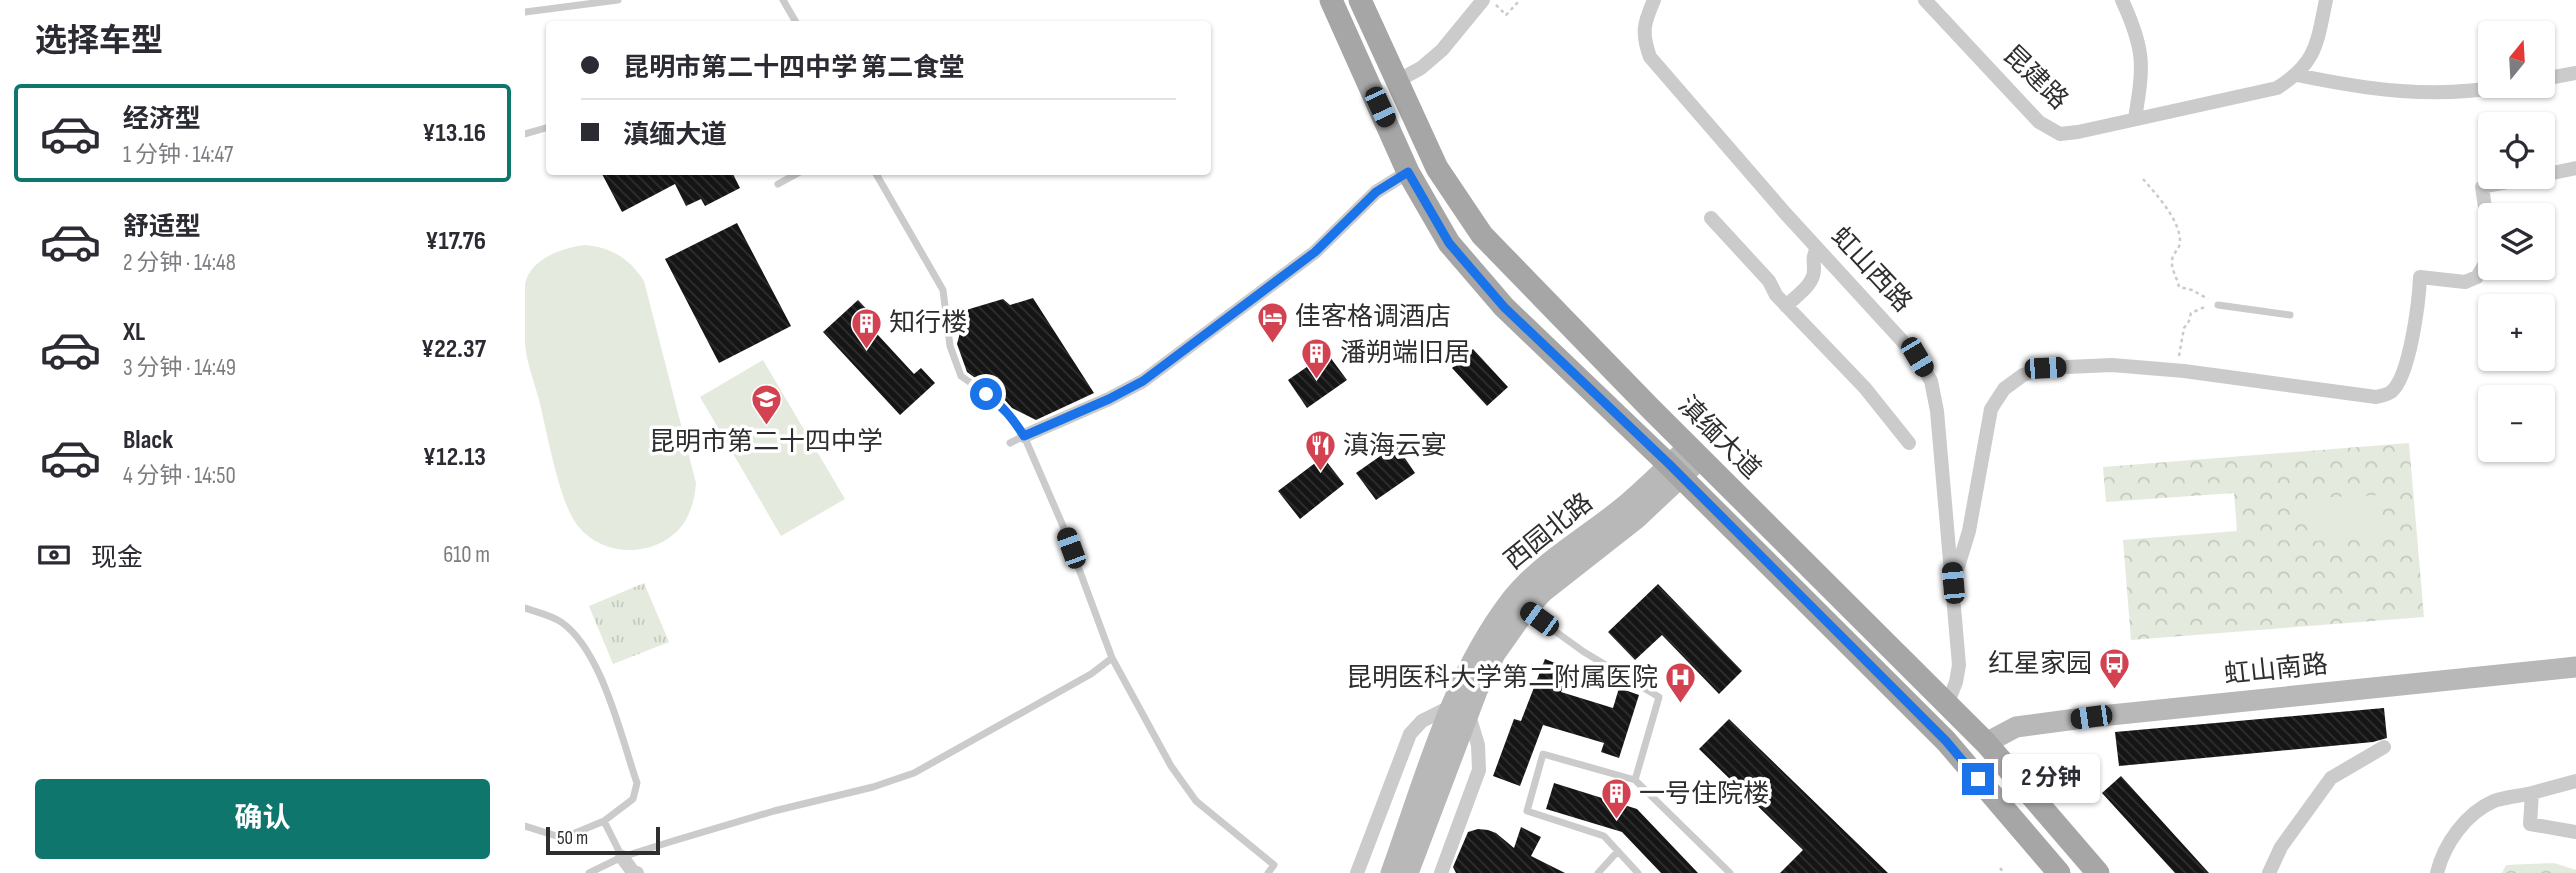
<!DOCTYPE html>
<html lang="zh">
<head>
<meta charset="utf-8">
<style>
  :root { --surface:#fff; --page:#f2f2f3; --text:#2b2b33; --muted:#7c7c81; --line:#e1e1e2; --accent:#0f766e }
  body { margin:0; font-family:"Sofia Sans Condensed","Noto Sans SC",sans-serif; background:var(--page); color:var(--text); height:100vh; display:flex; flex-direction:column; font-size:26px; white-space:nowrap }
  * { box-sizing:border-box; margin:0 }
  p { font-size:23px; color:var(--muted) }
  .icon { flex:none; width:38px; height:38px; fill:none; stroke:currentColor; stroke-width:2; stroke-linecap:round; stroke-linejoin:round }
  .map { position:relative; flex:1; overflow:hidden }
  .details { display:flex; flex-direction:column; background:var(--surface); width:525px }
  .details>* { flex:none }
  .top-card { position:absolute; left:21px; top:21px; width:665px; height:154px; border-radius:7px; box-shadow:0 2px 5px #0004; display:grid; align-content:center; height:154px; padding:0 35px; background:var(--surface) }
  .needle { width:46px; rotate:18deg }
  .fabs { position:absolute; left:1953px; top:21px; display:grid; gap:14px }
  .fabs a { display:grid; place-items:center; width:77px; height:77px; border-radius:7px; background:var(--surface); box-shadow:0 2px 5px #0004; font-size:35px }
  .scale { position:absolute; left:21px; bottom:18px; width:114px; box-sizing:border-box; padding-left:7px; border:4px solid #2e2e2e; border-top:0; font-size:19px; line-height:24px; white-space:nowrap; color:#2e2e2e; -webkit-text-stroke:5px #fff; paint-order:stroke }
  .end { position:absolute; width:32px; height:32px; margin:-16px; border:9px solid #1a73e8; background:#fff; box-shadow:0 0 0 4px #fff }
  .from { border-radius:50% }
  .bubble { position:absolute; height:49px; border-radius:7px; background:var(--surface); box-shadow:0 2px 5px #0004; font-size:23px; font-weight:700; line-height:49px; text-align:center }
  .car { position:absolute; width:21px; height:42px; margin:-21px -10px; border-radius:9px; box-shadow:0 0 5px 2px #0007; background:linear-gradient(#222 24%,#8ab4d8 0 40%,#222 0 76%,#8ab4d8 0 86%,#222 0) }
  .top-card b { display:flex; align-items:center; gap:24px; height:66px; font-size:26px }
  .top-card b+b { border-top:2px solid var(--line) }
  .top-card i { width:18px; height:18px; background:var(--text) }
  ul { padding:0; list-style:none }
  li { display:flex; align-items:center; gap:21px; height:98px; margin:0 14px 10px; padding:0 21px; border:4px solid transparent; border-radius:7px }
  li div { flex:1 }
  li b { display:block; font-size:26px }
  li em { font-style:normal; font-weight:700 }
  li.active { border-color:var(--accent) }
  li>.icon { width:63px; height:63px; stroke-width:1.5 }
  h2 { padding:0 35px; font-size:32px; line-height:84px }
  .pay { display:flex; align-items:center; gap:18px; height:77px; padding:0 35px; font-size:26px }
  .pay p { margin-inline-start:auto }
  .primary-button { display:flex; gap:14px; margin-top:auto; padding:14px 35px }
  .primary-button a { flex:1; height:80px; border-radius:7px; background:var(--accent); color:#fff; font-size:28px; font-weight:700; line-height:80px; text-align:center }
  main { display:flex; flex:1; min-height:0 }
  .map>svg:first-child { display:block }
</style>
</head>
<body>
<main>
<section class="details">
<h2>选择车型</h2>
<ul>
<li class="active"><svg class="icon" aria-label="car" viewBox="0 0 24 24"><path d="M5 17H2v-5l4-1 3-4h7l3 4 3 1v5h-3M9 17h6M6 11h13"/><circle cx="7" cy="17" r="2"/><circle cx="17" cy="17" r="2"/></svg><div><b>经济型</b><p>1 分钟 · 14:47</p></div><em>¥13.16</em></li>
<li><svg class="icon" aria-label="car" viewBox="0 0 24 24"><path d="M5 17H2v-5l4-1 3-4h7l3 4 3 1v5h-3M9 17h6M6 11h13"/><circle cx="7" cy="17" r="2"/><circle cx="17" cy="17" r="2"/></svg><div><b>舒适型</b><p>2 分钟 · 14:48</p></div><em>¥17.76</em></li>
<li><svg class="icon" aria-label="car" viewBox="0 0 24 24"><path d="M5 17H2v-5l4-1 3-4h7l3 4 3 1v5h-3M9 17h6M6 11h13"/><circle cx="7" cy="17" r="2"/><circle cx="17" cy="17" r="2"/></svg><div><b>XL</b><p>3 分钟 · 14:49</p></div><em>¥22.37</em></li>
<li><svg class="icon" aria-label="car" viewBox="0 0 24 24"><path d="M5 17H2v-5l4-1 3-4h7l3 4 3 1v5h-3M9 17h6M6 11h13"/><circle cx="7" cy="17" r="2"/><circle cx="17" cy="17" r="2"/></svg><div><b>Black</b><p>4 分钟 · 14:50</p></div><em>¥12.13</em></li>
</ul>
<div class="pay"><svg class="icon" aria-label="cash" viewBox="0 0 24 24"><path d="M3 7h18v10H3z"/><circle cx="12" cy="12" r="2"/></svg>现金<p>610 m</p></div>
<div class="primary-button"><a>确认</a></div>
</section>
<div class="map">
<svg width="2051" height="873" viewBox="0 0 2051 873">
  <defs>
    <pattern id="grass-tufts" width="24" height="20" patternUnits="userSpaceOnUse" patternTransform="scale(1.75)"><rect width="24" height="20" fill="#e4eadd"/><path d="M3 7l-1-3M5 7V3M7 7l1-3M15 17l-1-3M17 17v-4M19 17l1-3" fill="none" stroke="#c4c9be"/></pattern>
    <pattern id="park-crowns" width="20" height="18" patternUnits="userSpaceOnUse" patternTransform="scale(1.75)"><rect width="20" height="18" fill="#e4eadd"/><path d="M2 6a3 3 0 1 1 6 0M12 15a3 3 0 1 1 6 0" fill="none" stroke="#c4c9be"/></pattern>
    <pattern id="building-back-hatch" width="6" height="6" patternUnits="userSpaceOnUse" patternTransform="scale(1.75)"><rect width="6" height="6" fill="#151515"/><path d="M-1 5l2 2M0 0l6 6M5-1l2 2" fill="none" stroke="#2f2f2f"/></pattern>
  </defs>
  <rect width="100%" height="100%" fill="#fff"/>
  <path fill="url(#grass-tufts)" d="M119 583 144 642 88 664 64 606Z"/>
  <path fill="url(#park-crowns)" d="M1884 443 1899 617 1606 640 1598 540 1712 531 1709 493 1581 502 1578 467Z
    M2029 863 2051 870V873H1977L1981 865Z"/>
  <path fill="#e4eadd" d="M59 245C86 247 104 258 119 281L171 483C170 497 167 510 159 523 134 558 79 559 53 526 34 503 22 431 14 400 9 381 1 361 0 343 0 327 0 299 0 284 5 259 37 248 59 245Z
    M238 360 320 499 256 536 175 397Z
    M1856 495 1858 538 1785 541 1783 498Z"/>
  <path fill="url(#building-back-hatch)" d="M76 172H207L215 188 180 206 176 199 161 206 150 184 97 212Z
    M212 223 266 326 194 363 140 259Z
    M508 298 569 393 511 420 487 408 478 398 442 372 432 344 441 310 478 299 485 305Z
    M333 300 348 316 341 322 389 374 396 368 410 383 375 415 298 332Z
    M948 349 983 387 962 406 927 368Z
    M802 353 822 380 782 408 763 380Z
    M871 445 890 473 851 500 831 473Z
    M798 457 819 484 775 519 753 491Z
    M1133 584 1217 671 1194 694 1137 635 1110 660 1083 632Z
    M1020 659 1045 669 1036 692 1088 708 1094 688 1114 695 1094 758 1076 752 1079 743 1018 725 995 786 968 776 989 719 996 721Z
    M1859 708 1862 738 1848 742 1594 766 1590 732Z
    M1204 719 1363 873H1255L1278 850 1174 749Z
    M1596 776 1684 873H1650L1577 793Z
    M1029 783 1112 809 1173 873H1136L1097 832 1021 809Z
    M996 827 1016 837 1006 856 1040 873H931L928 867 943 832 953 829 963 830 971 833 989 848Z"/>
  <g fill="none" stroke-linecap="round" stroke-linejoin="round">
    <path stroke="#cbcbcb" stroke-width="2.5" stroke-dasharray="3.5 3.5" stroke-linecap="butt" d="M971 5 981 15 995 0
      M1618 179C1631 194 1655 220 1655 241 1655 248 1651 250 1648 256 1644 268 1652 276 1654 287L1667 290 1683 299
      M1654 356 1659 328 1664 321 1666 313 1682 306
      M1528 760 1559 794
      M1475 868 1479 873"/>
    <path stroke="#cbcbcb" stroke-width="7" d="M258 0 272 24
      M0 12 93 0
      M0 134 24 127
      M350 172 418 290 425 346 436 376 474 403 485 415 499 436 538 526 587 658 646 766 671 801 749 865 743 873
      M253 184 275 172
      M1693 305 1765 315
      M485 443 499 436
      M0 608C11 612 26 615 36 622 77 650 96 737 112 783L108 799 79 821
      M1002 611 1059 652 1134 697 1110 780
      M0 826 38 838 79 821 97 857
      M64 873 97 857 148 841 249 811 348 787 389 773 566 674 587 658
      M1073 873 1093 851
      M1113 873 1079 836 1002 811 1018 754 1110 780 1205 873"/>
    <path stroke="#cbcbcb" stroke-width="14" d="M1129 0C1119 23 1116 32 1125 57L1260 213 1392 357 1406 381 1412 411 1434 665 1431 682 1422 705
      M1400 0 1514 122 1535 134 1553 132 1752 88C1792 63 1792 43 1801 0
      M1597 0C1620 50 1619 65 1610 118
      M1772 75C1844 90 1908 99 1981 86
      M2018 79 2051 73
      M872 81 896 68 917 50 958 0
      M2018 175 2051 168
      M1186 218 1244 281 1251 295 1340 388 1384 443
      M1261 306C1271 296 1289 285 1289 270 1289 260 1287 258 1292 248
      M499 436 584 399 618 381 790 252 851 192 883 172
      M1428 583 1444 531 1466 409 1479 389 1498 375 1520 368 1587 365 1659 371 1851 397C1855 396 1862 395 1866 392 1885 377 1894 301 1895 277L1940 282 1952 277 1964 257V235L1957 187 2009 177
      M2051 781 2007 793 2005 824 2051 832
      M97 857 108 872 112 873
      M832 873 885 734 897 721 927 706
      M916 873 954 770 953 745 943 712
      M1744 873 1756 847 1806 778 1859 747
      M1912 873C1919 844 1941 813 1969 801 1980 797 1995 796 2007 793"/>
    <path stroke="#b8b8b8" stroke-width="21" d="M1461 743 1491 727 1566 717 2051 667
      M866 873C899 782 926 678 986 600 1015 563 1060 538 1097 508 1120 489 1141 467 1164 447
      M883 873 952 691 970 654 1001 610 1018 592 1111 519 1175 459"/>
    <path stroke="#a6a6a6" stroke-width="23" d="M806 0 883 172 924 243 979 307 1144 465 1421 741 1534 873
      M835 0 912 168 957 235 1125 408 1461 743 1573 873"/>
  </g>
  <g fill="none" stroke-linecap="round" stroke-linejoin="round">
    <path stroke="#1a73e8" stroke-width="9" d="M461 394C478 406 488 419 499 436L584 399 618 381 790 252 851 192 883 172 924 243 979 307 1144 464 1421 741 1453 779"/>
  </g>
  <defs>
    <symbol id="hotel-pin" viewBox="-11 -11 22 30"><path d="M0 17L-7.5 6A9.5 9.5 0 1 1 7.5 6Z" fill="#d24251" stroke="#fff"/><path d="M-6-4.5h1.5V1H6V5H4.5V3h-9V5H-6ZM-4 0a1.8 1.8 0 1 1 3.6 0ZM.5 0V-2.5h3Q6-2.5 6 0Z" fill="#fff"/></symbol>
    <symbol id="building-pin" viewBox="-11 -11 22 30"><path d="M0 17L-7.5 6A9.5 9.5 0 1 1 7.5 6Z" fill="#d24251" stroke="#fff"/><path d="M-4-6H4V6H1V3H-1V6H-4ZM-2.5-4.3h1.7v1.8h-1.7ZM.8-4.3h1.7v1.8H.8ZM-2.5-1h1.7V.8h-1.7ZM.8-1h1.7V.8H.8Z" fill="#fff"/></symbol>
    <symbol id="school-pin" viewBox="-11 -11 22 30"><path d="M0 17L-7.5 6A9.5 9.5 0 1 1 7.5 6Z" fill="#d24251" stroke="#fff"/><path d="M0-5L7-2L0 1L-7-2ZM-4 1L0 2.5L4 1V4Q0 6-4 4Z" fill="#fff"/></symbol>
    <symbol id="restaurant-pin" viewBox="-11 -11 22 30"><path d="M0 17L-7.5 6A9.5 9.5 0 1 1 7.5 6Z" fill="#d24251" stroke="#fff"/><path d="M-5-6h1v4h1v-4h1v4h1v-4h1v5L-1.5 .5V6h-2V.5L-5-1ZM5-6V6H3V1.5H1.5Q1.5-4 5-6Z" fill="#fff"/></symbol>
    <symbol id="bus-pin" viewBox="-11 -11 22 30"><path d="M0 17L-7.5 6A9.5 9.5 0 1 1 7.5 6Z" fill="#d24251" stroke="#fff"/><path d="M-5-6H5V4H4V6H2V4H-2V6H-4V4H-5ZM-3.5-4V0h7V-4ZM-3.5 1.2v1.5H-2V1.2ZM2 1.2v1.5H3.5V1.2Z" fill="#fff"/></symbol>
    <symbol id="hospital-pin" viewBox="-11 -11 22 30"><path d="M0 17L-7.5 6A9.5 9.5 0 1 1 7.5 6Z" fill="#d24251" stroke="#fff"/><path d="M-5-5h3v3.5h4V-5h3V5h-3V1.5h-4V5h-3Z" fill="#fff"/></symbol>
  </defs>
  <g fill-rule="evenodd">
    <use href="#hotel-pin" x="730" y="300" width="35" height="47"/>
    <use href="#building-pin" x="324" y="306" width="35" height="47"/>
    <use href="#building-pin" x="774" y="336" width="35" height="47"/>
    <use href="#school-pin" x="224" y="382" width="35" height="47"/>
    <use href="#restaurant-pin" x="778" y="428" width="35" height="47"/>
    <use href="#bus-pin" x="1572" y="646" width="35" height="47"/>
    <use href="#hospital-pin" x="1138" y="660" width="35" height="47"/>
    <use href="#building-pin" x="1074" y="776" width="35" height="47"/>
  </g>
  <g text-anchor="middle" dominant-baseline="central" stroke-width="7" stroke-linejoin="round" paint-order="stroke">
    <g font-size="26" fill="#2e2e2e" stroke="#fff">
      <text transform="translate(1510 78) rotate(44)">昆建路</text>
      <text transform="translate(1346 270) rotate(47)">虹山西路</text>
      <text transform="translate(1194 438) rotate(45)">滇缅大道</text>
      <text transform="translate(1024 532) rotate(-39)">西园北路</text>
      <text transform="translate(1751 670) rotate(-6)">虹山南路</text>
    </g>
    <g font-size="26" fill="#2e2e2e" stroke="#fff" text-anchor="start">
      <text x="770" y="317">佳客格调酒店</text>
      <text x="364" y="323">知行楼</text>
      <text x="815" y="353">潘朔端旧居</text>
      <text x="241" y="442" text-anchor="middle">昆明市第二十四中学</text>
      <text x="818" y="446">滇海云宴</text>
      <text x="1567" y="664" text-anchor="end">红星家园</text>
      <text x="1133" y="678" text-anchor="end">昆明医科大学第二附属医院</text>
      <text x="1114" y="794">一号住院楼</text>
    </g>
  </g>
</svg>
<div class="fabs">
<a><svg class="needle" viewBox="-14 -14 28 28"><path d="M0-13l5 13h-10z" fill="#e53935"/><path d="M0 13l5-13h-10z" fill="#7c7c81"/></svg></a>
<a><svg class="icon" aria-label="locate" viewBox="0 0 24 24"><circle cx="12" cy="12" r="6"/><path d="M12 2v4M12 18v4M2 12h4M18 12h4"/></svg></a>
<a><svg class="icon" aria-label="layers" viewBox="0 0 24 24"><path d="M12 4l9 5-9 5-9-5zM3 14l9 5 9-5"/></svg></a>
<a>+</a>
<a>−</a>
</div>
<div class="scale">50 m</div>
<i class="end from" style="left:461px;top:394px"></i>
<i class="end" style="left:1453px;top:779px"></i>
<div class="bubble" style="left:1477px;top:754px;width:98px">2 分钟</div>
<i class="car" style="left:855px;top:107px;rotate:155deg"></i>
<i class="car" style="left:1392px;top:357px;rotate:149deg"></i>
<i class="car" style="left:1520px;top:368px;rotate:87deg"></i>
<i class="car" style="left:546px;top:548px;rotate:340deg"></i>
<i class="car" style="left:1428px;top:583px;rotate:355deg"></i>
<i class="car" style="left:1014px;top:619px;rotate:306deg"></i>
<i class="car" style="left:1566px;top:717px;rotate:262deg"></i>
<div class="top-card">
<b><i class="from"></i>昆明市第二十四中学 第二食堂</b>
<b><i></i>滇缅大道</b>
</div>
</div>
</main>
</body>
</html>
